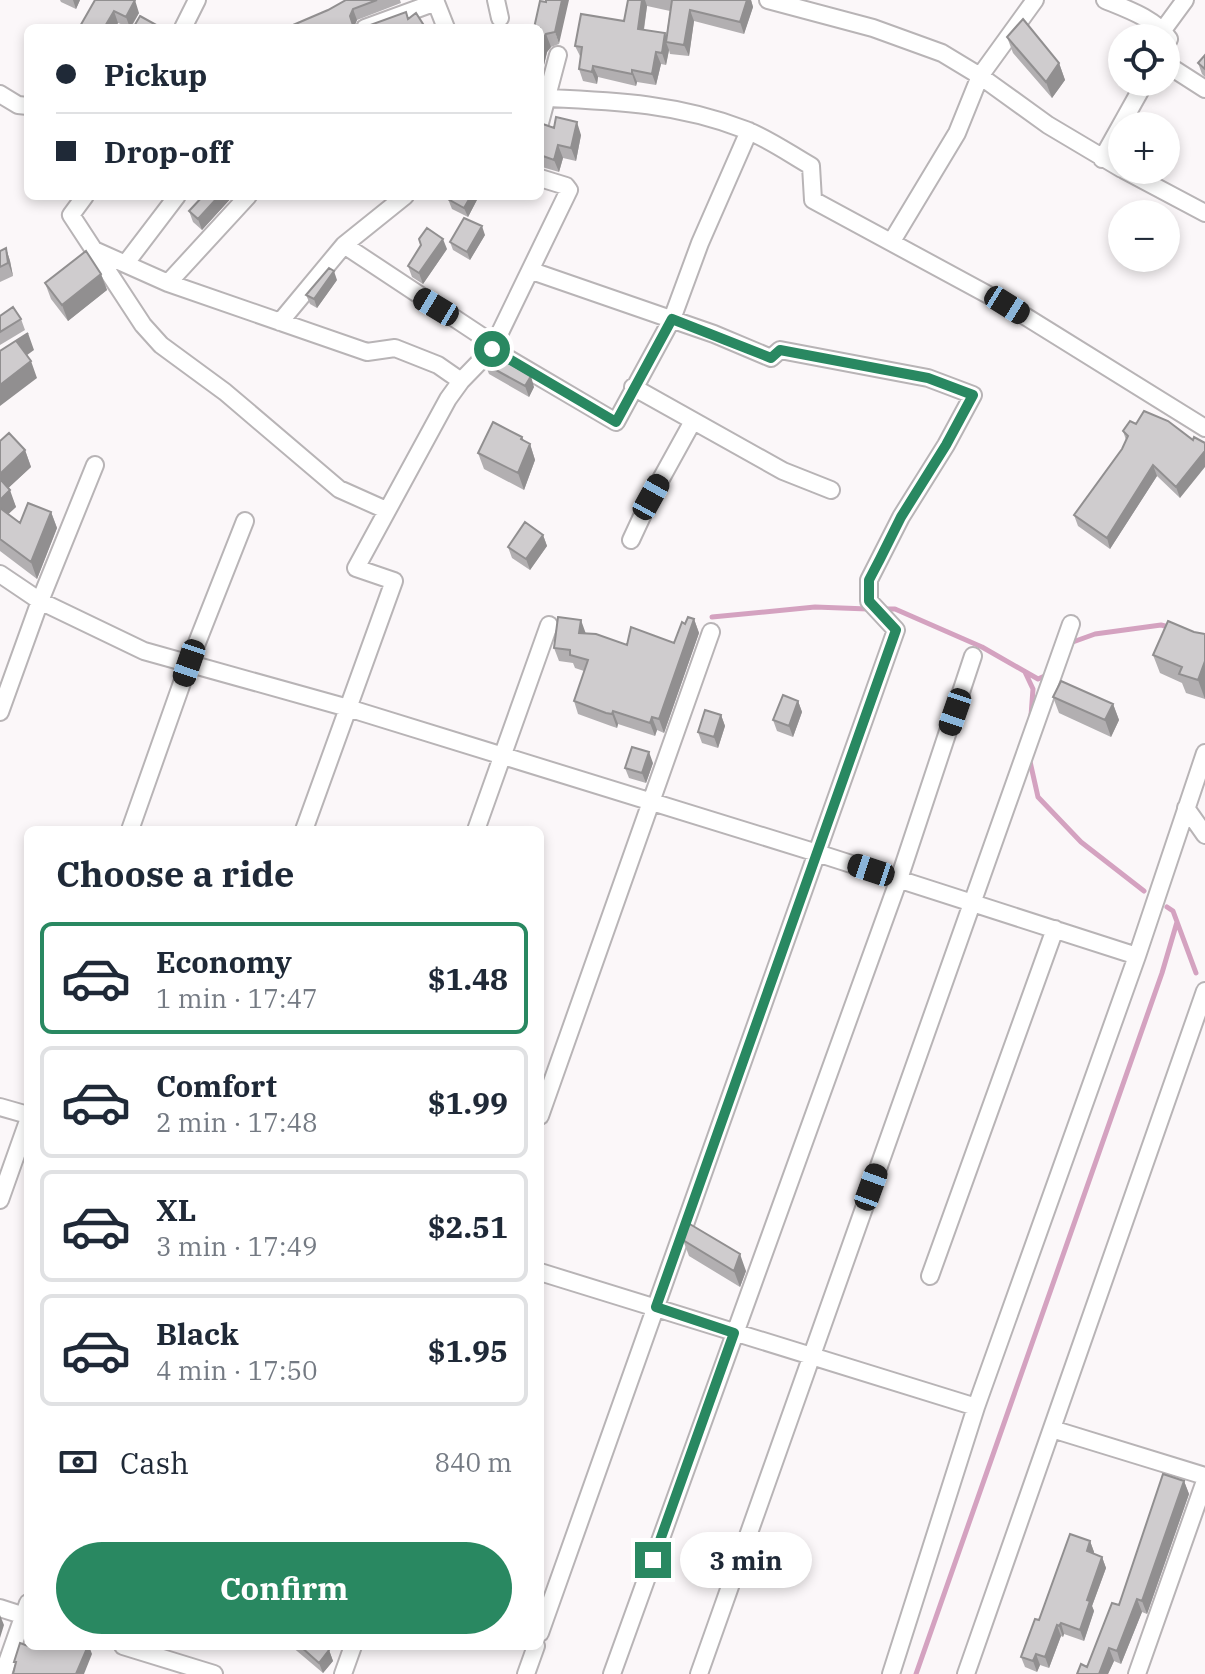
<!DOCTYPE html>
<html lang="en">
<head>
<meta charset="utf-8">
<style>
  :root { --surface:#fff; --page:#f2f2f3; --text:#1f2937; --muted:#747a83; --line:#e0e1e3; --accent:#298861 }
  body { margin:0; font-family:"IBM Plex Serif",serif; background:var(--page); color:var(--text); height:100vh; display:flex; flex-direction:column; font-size:30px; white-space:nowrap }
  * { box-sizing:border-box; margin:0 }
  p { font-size:26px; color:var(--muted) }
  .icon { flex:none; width:44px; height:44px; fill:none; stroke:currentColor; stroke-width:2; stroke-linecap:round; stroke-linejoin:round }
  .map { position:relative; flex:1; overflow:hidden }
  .details { position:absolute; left:24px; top:826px; width:520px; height:824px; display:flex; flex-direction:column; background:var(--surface); border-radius:12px; box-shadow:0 4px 12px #0003 }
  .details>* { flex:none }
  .guide { position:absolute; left:24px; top:24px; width:520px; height:176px; border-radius:12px; box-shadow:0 4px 12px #0003; display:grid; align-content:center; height:176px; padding:0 32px; background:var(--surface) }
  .buttons { position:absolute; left:1108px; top:24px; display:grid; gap:16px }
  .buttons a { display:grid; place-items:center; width:72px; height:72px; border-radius:50%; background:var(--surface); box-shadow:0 4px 12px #0003; font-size:40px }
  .end { position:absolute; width:36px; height:36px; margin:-18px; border:10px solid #298861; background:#fff; box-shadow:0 0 0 4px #fff }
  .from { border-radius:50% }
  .bubble { position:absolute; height:56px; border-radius:28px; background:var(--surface); box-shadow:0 4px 12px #0003; font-size:26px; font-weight:700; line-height:56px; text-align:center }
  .car { position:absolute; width:24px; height:48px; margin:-24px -12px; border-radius:10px; box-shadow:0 0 6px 2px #0007; background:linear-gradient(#222 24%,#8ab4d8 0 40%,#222 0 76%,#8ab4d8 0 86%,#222 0) }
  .guide b { display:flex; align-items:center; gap:28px; height:76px; font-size:30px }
  .guide b+b { border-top:2px solid var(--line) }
  .guide i { width:20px; height:20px; background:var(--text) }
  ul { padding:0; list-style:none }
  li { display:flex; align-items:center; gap:24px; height:112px; margin:0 16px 12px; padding:0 16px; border:4px solid var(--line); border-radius:12px }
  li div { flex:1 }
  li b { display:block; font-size:30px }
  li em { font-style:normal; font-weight:700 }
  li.current { border-color:var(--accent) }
  li>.icon { width:72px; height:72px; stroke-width:1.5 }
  h2 { padding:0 32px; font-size:36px; line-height:96px }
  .pay { display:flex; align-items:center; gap:20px; height:88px; padding:0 32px; font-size:30px }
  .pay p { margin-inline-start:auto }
  .action { display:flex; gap:16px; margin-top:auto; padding:16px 32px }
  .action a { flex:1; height:92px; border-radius:48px; background:var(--accent); color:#fff; font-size:32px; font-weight:700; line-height:92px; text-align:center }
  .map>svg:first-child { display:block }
</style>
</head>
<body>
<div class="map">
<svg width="1205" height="1674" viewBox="0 0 1205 1674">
  <rect width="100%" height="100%" fill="#fbf7f9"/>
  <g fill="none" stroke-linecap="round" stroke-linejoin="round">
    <path stroke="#d4a2c0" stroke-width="5" d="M882 609H895L982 647 1038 679 1047 675
      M712 617 815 607 868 609
      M1070 643 1095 634 1161 625 1169 627
      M1025 672 1033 689 1031 716
      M1029 757 1038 797 1081 842 1144 891
      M1167 907 1173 911 1196 973
      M916 1674 1162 973 1177 922"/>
    <defs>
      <path id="minor" d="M435 0 446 28
        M496 0 500 18
        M768 0 873 28 942 53 980 76 1048 125 1122 169
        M1105 0C1127 9 1156 19 1169 39L1166 45
        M183 28 197 0
        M365 28 436 2
        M1163 30 1185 0
        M1166 64 1205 89
        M0 94 18 105 28 106
        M548 98C617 101 680 104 746 130 769 139 790 154 811 166L813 200 1007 305 1205 428
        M540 123 558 55
        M1102 159 1145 82
        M1124 170 1205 213
        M85 196 71 215 143 325 161 345 225 392 339 489 386 510
        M892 241 957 133 980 76 1035 0
        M344 245 495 345
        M94 250 168 283 367 352 395 348 438 365 461 381
        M126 263 177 196
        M532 271 714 334 771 358 780 350 928 378 973 395 946 445 901 517 869 580V601L896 630 540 1633
        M168 283 248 196
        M280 322 344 245 405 196
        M492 349 616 422 672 319 700 243 749 131
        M633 387 783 471 831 490
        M631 540 651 497 693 421
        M0 574 40 601 144 651 348 708 817 853 1137 956
        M0 712 40 601 95 465
        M1186 808 1205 835
        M130 830 189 663 245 521
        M304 830 394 581 356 568 448 399 461 381 492 349 569 190 566 186 540 178
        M476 830 549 625
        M0 1107 28 1115
        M540 1116 711 632
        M0 1200 28 1121
        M540 1272 976 1407
        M930 1276 1055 929
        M1052 1429 1205 1476
        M0 1608 28 1617
        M123 1646 214 1674
        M3 1674 28 1603
        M343 1674 353 1646
        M526 1674 536 1646
        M612 1674 899 879 973 656
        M699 1674 1071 624
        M891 1674 976 1407 1137 956 1205 753
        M966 1674 1205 991
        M1137 1674 1205 1481"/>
    </defs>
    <use href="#minor" stroke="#b8b4b6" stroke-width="20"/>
    <use href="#minor" stroke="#fff" stroke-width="16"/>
  </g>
  <path fill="#b2afb1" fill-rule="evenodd" d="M60 0H80L76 9 61 2Z
    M95 0 139 13 131 28 118 23 115 28H79Z
    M346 0H400L401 3 357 20 355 25 365 27 408 19 424 28H286L328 10Z
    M628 0H751L753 7 744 34 694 21 689 56 670 54 669 50 666 65 661 64 656 85 637 82 636 86 598 77 597 84 583 81 579 69 581 58 575 46 624 21ZM647 6 670 11 666 37 644 30Z
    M546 2 559 44 551 47 547 52 540 82V28Z
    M1007 37 1059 63 1065 80 1052 98 1013 53Z
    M1205 55V77L1202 74 1198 63Z
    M540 123 581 135 576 161 563 158 559 172 542 167 540 168Z
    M203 196H233L202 230 193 222 189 211Z
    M451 196H479L468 217 452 209 448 199Z
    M485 235 470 260 453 250 450 242Z
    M6 248 10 261 13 276 0 282V251Z
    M447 249 423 284 412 277 408 266Z
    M101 274 107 290 68 321 51 299 45 283Z
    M337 280 317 308 310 304 306 295Z
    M0 316 21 319 25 330 0 345Z
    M485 364 534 387 529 397 489 374Z
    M1136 424 1193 440 1180 498 1157 476 1110 549 1078 526 1074 515 1122 449 1126 440 1123 431Z
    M522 437 524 441 530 444 535 460 524 490 484 469 478 453Z
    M0 441 25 450 31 467 8 488 16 507 8 514 20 523 51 512 57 528 37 579 0 551Z
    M543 535 547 546 530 570 512 558 508 547Z
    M694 619 699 633 664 733 657 730 655 736 618 724 617 728 611 726 578 714 574 701 584 671 575 668 573 663 559 661 554 648 586 633 627 645 674 643 685 624Z
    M1194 632 1205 634V699L1186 693 1182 683 1160 673 1153 655Z
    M1053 697 1113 704 1119 720 1111 737 1059 713Z
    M798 701 802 712 793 737 777 731 773 720Z
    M721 715 725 726 718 748 702 743 698 732Z
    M653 763 646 783 629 778 625 768Z
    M683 1240 746 1271 740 1287 689 1256Z
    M1184 1481 1189 1494 1147 1614 1142 1612 1121 1664 1114 1661 1108 1674 1087 1667Z
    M1090 1541 1094 1552V1554L1102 1557 1106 1568 1092 1606 1094 1611 1084 1641 1064 1634 1063 1637 1061 1636 1049 1668 1040 1665 1037 1672 1025 1667 1021 1657 1039 1620Z
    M291 1646H324L329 1650 333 1661 323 1673Z"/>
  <path fill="#918f90" d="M73 0H80L76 9Z
    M135 0 139 13 130 28 126 17Z
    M562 0H569L559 44 555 32Z
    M642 0H645L647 6 642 41 638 29Z
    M747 0H751L753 7 744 34 740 22Z
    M353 9 357 20 354 27 350 16Z
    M690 10 694 21 689 56 684 45Z
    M114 11 118 23 115 28H104Z
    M665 33 668 42H666L669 50 666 65 662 53Z
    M546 34 551 47 547 52 540 82V51L543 39Z
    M656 52 661 64 656 85 652 74Z
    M1059 63 1065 80 1052 98 1046 82Z
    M593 66 598 77 597 84 592 72Z
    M632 70 637 82 636 86 632 74Z
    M577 122 581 135 576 161 571 148Z
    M558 145 563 158 559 172 554 160Z
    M219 196H233L202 230 198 219Z
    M471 196H479L468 217 464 208Z
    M482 226 485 235 470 260 467 252Z
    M443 239 447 249 423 284 419 273Z
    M6 248 10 261 13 276 8 263Z
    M334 271 337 280 317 308 314 299Z
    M101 274 107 290 68 321 62 305Z
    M28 333 34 350 23 358 17 342Z
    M31 361 37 378 0 406V385Z
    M531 376 534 387 529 397 525 386Z
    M522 437 527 450 530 444 535 460 524 490 518 473 521 439Z
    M25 450 31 467 3 493 0 484V474Z
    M1205 451V467L1180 498 1176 487Z
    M1153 465 1157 476 1110 549 1107 538Z
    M10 490 16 507 1 521 0 517V500Z
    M51 512 57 528 37 579 31 562Z
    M543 535 547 546 530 570 526 559Z
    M694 619 699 633 664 733 659 719Z
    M581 620 586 634 579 633Z
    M1205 661V699L1198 680Z
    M798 701 802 712 793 737 789 726Z
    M1113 704 1119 720 1111 737 1105 720Z
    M613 711 618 724 617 728 612 714Z
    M721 715 725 726 718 748 714 737Z
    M652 717 657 730 655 736 650 723Z
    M649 752 653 763 646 783 642 773Z
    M740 1254 746 1271 740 1287 734 1271Z
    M1184 1481 1189 1494 1147 1614 1142 1601Z
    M1090 1541 1094 1552 1091 1562 1087 1551Z
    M1102 1557 1106 1568 1092 1606 1094 1611 1084 1641 1080 1630 1087 1600Z
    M1137 1599 1142 1612 1121 1664 1117 1651Z
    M0 1615 4 1625 0 1638Z
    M1061 1623 1064 1634 1063 1637 1059 1626Z
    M1057 1625 1061 1636 1049 1668 1045 1657Z
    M88 1646H89L92 1654 84 1674H76Z
    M1109 1648 1114 1661 1108 1674H1099Z
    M329 1650 333 1661 323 1673 319 1663Z
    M1036 1654 1040 1665 1037 1672 1033 1661Z"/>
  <path fill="#cfccce" stroke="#918f90" stroke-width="2" d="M95 0H135L126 17 114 11 104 28H79Z
    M346 0H377L353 9 350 16 353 25 365 27 406 12 408 19 416 13 423 24 416 28H286L328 10Z
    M546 0H562L555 32 546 34 543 39 540 51V28H534L540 1 546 2Z
    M628 0H642L638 29 665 33 662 53 656 52 652 74 632 70V74L593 66 592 72 579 69 582 47 575 46 581 14 624 21Z
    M672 0H747L740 22 690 10 684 45 666 42Z
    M140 16 160 27 159 28H133Z
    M1023 19 1059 63 1046 82 1007 37Z
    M1205 55V69L1198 63Z
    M556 117 577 122 571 148 558 145 554 160 540 155V123L554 128Z
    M203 196H219L198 219 189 211Z
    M451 196H471L464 208 448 199Z
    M464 218 482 226 467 252 450 242Z
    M427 228 443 239 419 273 408 266 421 245 419 239Z
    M6 248 8 263 0 267V251Z
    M86 251 101 274 62 305 45 283Z
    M329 268 334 271 314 299 306 295Z
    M13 307 21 319 0 332V316Z
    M28 333 17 342 31 361 0 385V351Z
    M491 353 531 376 525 386 485 364Z
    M1144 411 1168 421 1193 440 1194 437 1205 443V451L1176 487 1153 465 1107 538 1074 515 1122 449 1128 436 1123 431 1130 421 1136 424Z
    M493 422 522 437 521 439 530 444 518 473 478 453Z
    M9 433 25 450 0 474V441Z
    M0 479 10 490 0 500Z
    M28 503 51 512 31 562 0 539V508L20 523Z
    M525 522 543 535 526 559 508 547Z
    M558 617 581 620 579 633 596 634 627 645 631 627 674 643 682 622 685 624 688 617 694 619 659 719 652 717 650 723 613 711 612 714 606 713 574 701 588 660 570 655V650L554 648Z
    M1168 621 1194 632 1205 634V661L1198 680 1179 674 1182 667 1153 655Z
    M1061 681 1113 704 1105 720 1053 697Z
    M783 695 798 701 789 726 773 720Z
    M705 710 721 715 714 737 698 732Z
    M632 747 649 752 642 773 625 768Z
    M688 1223 740 1254 734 1271 683 1240Z
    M1163 1474 1184 1481 1142 1601 1137 1599 1117 1651 1109 1648 1099 1674H1077L1081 1664 1087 1667 1112 1603 1119 1605Z
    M1070 1534 1090 1541 1087 1551 1102 1557 1087 1600 1090 1601 1080 1630 1061 1623 1059 1626 1057 1625 1045 1657 1036 1654 1033 1661 1021 1657 1035 1619 1039 1620Z
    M20 1643 28 1646H88L76 1674H13L16 1662H14Z
    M300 1646H324L329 1650 319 1663Z"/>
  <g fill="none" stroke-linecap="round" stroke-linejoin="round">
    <path stroke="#298861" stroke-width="10" d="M492 349 616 422 672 319 771 358 780 350 928 378 973 395 946 445 901 517 880 559 869 580V601L896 630 656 1307 734 1333 653 1560"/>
  </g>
</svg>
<div class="buttons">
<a><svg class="icon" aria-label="locate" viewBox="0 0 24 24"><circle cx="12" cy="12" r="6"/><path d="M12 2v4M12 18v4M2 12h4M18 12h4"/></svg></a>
<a>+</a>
<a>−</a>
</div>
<i class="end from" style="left:492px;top:349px"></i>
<i class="end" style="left:653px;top:1560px"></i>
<div class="bubble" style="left:680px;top:1532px;width:132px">3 min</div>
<i class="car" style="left:1007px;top:305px;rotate:122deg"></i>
<i class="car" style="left:436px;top:307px;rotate:301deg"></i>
<i class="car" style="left:651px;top:497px;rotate:29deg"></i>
<i class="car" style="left:189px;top:663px;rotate:199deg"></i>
<i class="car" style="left:955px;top:712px;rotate:199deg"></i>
<i class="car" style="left:871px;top:870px;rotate:288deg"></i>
<i class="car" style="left:871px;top:1187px;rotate:20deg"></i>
<div class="guide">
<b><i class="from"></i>Pickup</b>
<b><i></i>Drop-off</b>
</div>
<section class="details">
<h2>Choose a ride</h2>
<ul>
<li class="current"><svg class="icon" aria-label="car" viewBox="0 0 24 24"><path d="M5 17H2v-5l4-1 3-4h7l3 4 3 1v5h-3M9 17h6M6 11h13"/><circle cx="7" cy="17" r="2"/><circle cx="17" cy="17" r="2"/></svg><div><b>Economy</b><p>1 min · 17:47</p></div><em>$1.48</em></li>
<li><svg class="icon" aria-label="car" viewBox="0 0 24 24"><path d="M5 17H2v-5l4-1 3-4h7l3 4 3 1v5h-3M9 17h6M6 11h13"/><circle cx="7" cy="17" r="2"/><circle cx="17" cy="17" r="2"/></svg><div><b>Comfort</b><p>2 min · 17:48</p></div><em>$1.99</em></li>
<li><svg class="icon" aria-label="car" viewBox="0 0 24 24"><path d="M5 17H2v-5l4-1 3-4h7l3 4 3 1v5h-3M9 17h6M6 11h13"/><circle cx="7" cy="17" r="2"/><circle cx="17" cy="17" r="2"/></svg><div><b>XL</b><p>3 min · 17:49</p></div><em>$2.51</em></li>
<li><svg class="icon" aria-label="car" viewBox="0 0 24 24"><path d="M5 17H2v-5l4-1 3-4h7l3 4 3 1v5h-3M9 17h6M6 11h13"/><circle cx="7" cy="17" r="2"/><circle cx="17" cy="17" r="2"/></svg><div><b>Black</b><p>4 min · 17:50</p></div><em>$1.95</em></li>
</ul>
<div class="pay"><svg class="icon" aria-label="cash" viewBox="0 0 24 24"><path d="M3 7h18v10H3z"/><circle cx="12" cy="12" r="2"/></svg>Cash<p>840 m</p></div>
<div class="action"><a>Confirm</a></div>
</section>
</div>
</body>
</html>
